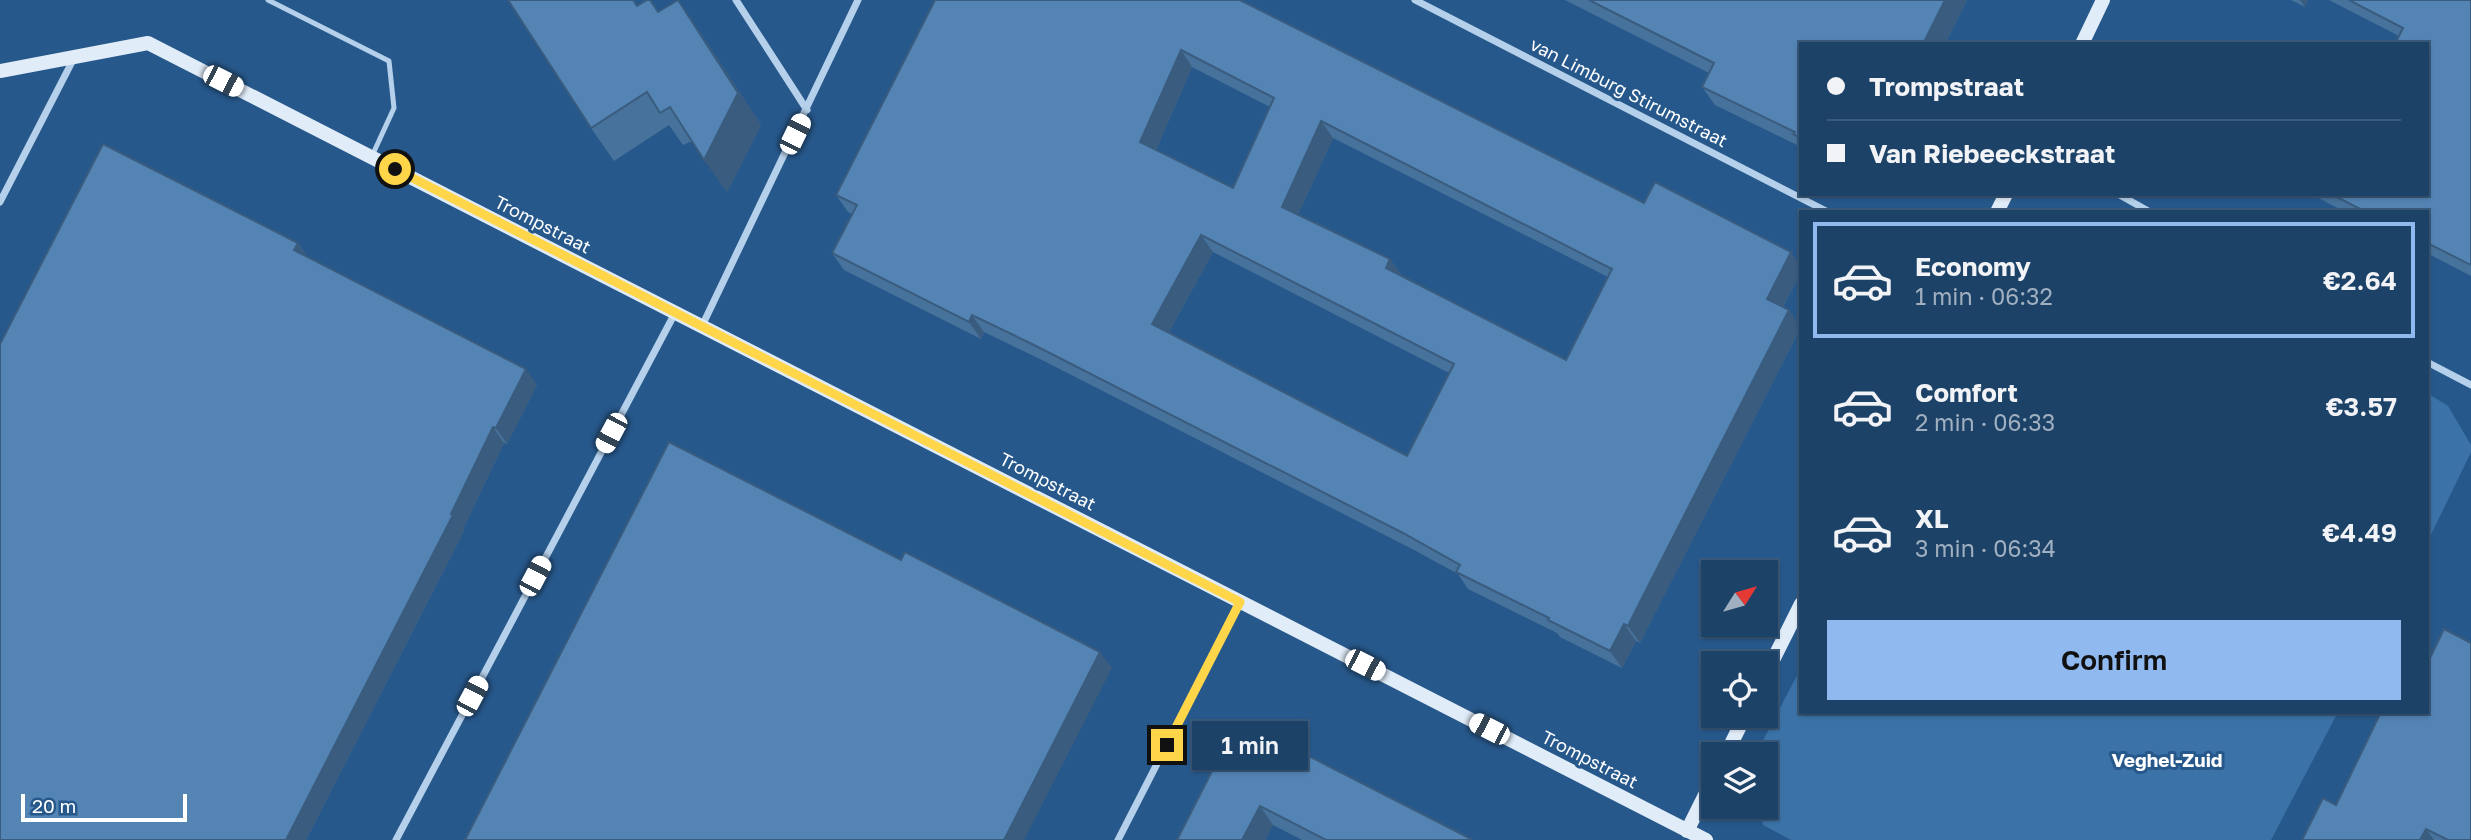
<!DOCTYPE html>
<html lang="en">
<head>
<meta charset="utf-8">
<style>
  :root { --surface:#1d4268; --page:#2a4d71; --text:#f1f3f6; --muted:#a0b0c0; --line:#3b5b7c; --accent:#90b9f0 }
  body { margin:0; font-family:"Golos Text",sans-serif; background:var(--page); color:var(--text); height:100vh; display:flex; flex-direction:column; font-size:26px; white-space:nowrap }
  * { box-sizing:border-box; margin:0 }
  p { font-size:23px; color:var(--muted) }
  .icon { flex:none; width:38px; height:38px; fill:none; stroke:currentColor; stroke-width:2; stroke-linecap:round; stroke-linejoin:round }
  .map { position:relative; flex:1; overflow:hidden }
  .details { position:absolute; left:1799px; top:210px; width:630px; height:504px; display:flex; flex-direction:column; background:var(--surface); border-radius:0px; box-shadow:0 2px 5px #0004,0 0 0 2px var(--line) }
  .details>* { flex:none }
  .guide { position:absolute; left:1799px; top:42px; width:630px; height:154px; border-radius:0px; box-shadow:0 2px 5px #0004,0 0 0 2px var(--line); display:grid; align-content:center; height:154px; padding:0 28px; background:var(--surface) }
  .needle { width:46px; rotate:53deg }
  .tools { position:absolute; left:1701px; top:560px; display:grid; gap:14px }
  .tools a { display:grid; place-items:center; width:77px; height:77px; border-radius:0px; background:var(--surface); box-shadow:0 2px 5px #0004,0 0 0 2px var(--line); font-size:35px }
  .scale { position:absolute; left:21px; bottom:18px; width:166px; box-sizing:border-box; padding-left:7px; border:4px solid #fff; border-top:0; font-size:19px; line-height:24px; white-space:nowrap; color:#fff; -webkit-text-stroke:5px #27588b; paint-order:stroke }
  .end { position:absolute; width:32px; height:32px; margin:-16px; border:9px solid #ffd54a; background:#111; box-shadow:0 0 0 4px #111 }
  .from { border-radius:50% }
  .bubble { position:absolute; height:49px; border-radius:0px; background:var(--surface); box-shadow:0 2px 5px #0004,0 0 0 2px var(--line); font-size:23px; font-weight:600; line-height:49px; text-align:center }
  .car { position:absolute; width:21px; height:42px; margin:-21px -10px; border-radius:9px; box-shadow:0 0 5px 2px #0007; background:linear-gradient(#fff 24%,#345 0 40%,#fff 0 76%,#345 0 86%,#fff 0) }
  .guide b { display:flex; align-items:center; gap:24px; height:66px; font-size:26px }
  .guide b+b { border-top:2px solid var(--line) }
  .guide i { width:18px; height:18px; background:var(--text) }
  ul { padding:12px 0 0; list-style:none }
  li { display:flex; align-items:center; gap:21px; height:116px; margin:0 14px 10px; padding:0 14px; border:4px solid transparent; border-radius:0px }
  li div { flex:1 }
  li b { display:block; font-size:26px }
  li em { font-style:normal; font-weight:600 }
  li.current { border-color:var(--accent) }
  li>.icon { width:63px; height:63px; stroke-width:1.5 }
  .cta { display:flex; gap:14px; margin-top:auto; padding:14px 28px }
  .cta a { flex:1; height:80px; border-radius:0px; background:var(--accent); color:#111; font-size:28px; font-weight:600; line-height:80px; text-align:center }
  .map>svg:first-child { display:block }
</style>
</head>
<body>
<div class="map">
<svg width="2471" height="840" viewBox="0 0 2471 840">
  <rect width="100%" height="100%" fill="#27588b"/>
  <path fill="#3b73a8" d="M2427 393 2448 406 2471 445V452L2427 543Z
    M1801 668V712H2338L2271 840H1791L1763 825 1760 807H1766V754H1758L1759 748Z"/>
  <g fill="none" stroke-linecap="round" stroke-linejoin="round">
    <path stroke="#b5d0ea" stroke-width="5" d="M268 0 389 61 394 108 372 156"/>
    <path stroke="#b5d0ea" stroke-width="7" d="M736 0 807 110
      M1415 0 1828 212
      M2118 194 2150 212
      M0 202 74 58
      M702 326 858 0
      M2427 362 2471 385
      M396 840 675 313
      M1118 840 1240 602"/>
    <path stroke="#e0ecf8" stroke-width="14" d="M2082 44 2103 0
      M0 71 148 43 1706 840
      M1997 212 2006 194
      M1766 674 1801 604
      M1726 754 1745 716
      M1687 831 1713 779"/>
  </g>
  <path fill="#47729b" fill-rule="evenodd" d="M1240 0 1644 203 1801 266V272L1783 307 1801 327 1651 621 1640 643 1636 641 1622 668 1560 637 1557 633 1468 589 1458 574 1414 550 1044 361 984 332 981 339 844 270 832 253 852 214 848 212 836 195ZM1192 67 1270 107 1233 188 1156 150ZM1333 138 1608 277 1566 360 1402 276 1390 259 1298 215ZM1213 252 1449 373 1407 456 1169 332Z
    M1565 0H1967L1945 44H1801V147L1715 105 1702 87 1709 73Z
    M2291 0H2308L2305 7Z
    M2329 0H2471V276L2427 253V212H2345L2311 194H2427L2399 36Z
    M638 6 659 12 700 32 761 125 727 192 692 141 683 145 669 125 614 161 591 128Z
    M298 243 307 256 537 385 507 444 504 443 463 529 464 531 306 840H0Z
    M1238 720 1473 840H1302L1273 825 1265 840H1177Z
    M2336 805 2471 840H2302Z"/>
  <path fill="#3a5c7e" d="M678 0 700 32 761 125 727 192 704 160Z
    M1945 0H1967L1945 44H1923Z
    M2300 0H2308L2305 7Z
    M1181 50 1192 67 1152 159 1140 142Z
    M1321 121 1333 138 1294 224 1282 207Z
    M1201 235 1213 252 1164 341 1152 324Z
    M298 243 309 259 294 250Z
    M1791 252 1801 266V272L1778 316 1767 299Z
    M1390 259 1402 276 1397 285 1386 268Z
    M1789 310 1801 327 1640 643 1628 626Z
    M972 315 984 332 981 339 969 322Z
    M526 369 537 385 507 444 496 428Z
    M493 427 504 443 463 529 464 531 306 840H286L451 514Z
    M1624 624 1636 641 1622 668 1610 651Z
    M1100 652 1112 668 1024 840H1004Z
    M1260 806 1273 825 1265 840H1242Z
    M2426 829 2434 840H2420Z"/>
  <path fill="#5384b4" stroke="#3a5c7e" stroke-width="2" fill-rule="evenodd" d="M508 0H633L637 6 647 0H650L658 12 678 0 738 93 704 160 670 107 660 113 647 92 591 128Z
    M935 0H1240L1644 203 1655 182 1791 252 1767 299 1789 310 1639 604 1628 626 1624 624 1610 651 1548 620 1549 618 1456 572 1460 565 1403 533 1032 344 972 315 969 322 832 253 857 205 836 195ZM1181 50 1274 98 1233 188 1140 142ZM1321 121 1612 269 1566 360 1386 268 1390 259 1282 207ZM1201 235 1454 364 1407 456 1152 324Z
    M1589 0H1945L1923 44H1801V138L1793 134 1795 132 1702 87 1714 63Z
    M2349 0H2471V265L2427 243V212H2366L2331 194H2427V44H2395L2403 28Z
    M103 144 298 243 294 250 526 369 496 428 493 427 451 514 453 515 286 840H0V344Z
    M669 442 901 560 905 552 1100 652 1004 840H465Z
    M2444 629 2471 643V840H2448L2426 829 2420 840H2302L2323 798 2336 805 2381 712H2427V660H2429Z
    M1238 720 1473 840H1326L1260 806 1242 840H1177Z"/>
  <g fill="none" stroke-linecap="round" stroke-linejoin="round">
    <path stroke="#ffd54a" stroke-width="9" d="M395 169 1240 602 1167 745"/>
  </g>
  <g text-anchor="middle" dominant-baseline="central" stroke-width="6" stroke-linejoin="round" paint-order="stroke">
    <g font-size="18" fill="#fff" stroke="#27588b">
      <text transform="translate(1629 92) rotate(27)">van Limburg Stirumstraat</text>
      <text transform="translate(543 224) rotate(27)">Trompstraat</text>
      <text transform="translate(1048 481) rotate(27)">Trompstraat</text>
      <text transform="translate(1590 759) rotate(27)">Trompstraat</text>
    </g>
    <g font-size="19" font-weight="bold" fill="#fff" stroke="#27588b">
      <text x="2167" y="759">Veghel-Zuid</text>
    </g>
  </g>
</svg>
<div class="tools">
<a><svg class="needle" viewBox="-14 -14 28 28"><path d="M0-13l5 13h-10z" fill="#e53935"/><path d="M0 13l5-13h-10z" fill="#a0b0c0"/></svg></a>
<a><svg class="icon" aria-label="locate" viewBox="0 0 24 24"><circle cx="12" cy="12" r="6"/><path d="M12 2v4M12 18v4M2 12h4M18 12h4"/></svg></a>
<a><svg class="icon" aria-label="layers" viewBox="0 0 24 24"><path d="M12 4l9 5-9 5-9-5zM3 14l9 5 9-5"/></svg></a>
</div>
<div class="scale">20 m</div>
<i class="end from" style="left:395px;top:169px"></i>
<i class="end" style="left:1167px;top:745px"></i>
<div class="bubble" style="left:1192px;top:721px;width:116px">1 min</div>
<i class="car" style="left:223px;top:81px;rotate:117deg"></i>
<i class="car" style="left:795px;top:134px;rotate:26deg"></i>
<i class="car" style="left:611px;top:433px;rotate:208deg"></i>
<i class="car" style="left:535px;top:576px;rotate:28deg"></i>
<i class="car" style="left:1365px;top:665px;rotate:117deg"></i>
<i class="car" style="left:472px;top:696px;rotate:28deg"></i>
<i class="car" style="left:1489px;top:729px;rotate:297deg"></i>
<div class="guide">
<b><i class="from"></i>Trompstraat</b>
<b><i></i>Van Riebeeckstraat</b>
</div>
<section class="details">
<ul>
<li class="current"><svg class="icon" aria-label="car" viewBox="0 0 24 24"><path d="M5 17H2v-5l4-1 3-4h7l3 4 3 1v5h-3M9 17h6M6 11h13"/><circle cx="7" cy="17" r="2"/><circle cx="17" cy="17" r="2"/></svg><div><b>Economy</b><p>1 min · 06:32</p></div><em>€2.64</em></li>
<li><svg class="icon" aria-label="car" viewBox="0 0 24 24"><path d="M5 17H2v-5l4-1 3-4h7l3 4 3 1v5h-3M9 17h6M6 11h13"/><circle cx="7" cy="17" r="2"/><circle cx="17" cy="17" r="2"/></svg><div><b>Comfort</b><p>2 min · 06:33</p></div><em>€3.57</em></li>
<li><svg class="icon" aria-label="car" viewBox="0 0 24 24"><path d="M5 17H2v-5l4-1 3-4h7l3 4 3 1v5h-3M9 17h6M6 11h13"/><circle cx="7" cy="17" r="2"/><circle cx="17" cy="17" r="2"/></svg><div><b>XL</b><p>3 min · 06:34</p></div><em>€4.49</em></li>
</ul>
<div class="cta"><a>Confirm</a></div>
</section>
</div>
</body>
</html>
